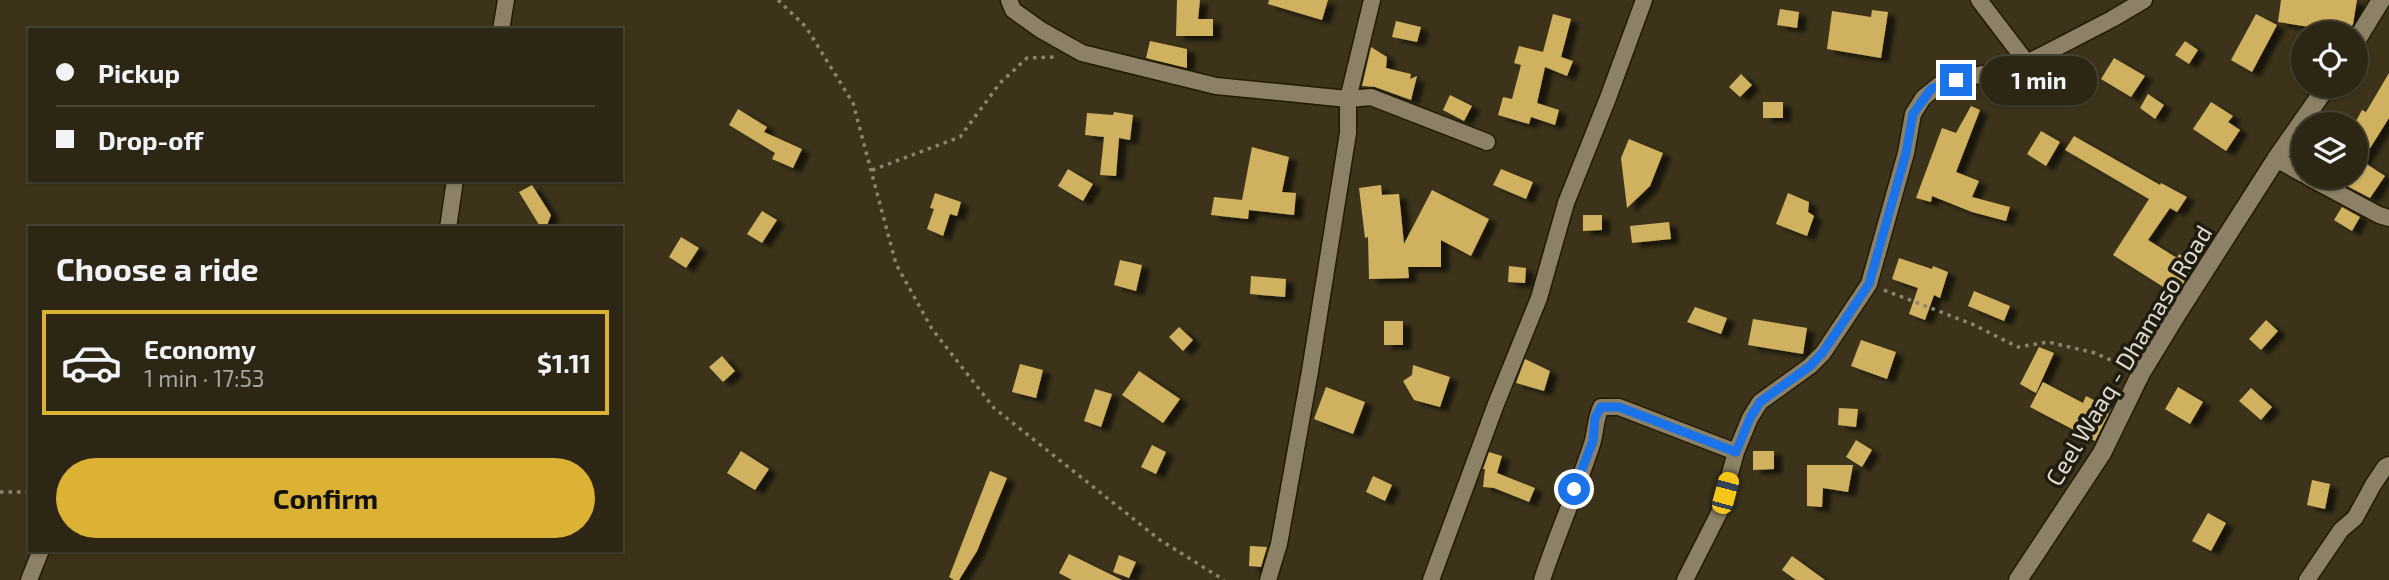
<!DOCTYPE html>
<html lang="en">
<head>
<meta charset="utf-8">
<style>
  :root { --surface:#2d2614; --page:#352e1d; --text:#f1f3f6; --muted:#a7a5a0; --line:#484334; --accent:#dbb233 }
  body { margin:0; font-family:"Exo 2",sans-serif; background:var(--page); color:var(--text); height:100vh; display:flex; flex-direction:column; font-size:26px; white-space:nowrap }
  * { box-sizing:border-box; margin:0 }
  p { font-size:23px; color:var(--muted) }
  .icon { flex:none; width:38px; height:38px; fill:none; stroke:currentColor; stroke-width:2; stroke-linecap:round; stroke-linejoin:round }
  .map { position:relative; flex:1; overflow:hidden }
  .side { position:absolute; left:28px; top:226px; width:595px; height:326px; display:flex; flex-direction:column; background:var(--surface); border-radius:0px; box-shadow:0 2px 5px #0004,0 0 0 2px var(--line) }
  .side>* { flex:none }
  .banner { position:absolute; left:28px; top:28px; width:595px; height:154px; border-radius:0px; box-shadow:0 2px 5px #0004,0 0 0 2px var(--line); display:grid; align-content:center; height:154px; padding:0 28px; background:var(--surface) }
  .tools { position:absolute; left:2291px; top:21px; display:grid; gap:14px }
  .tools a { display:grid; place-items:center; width:77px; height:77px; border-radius:50%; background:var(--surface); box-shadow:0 2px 5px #0004,0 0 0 2px var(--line); font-size:35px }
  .end { position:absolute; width:32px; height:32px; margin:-16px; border:9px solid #1a73e8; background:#fff; box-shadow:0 0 0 4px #fff }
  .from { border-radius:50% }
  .bubble { position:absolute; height:49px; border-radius:24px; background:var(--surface); box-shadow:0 2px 5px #0004,0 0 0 2px var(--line); font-size:23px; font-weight:700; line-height:49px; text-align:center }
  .car { position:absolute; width:21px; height:42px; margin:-21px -10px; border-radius:9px; box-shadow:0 0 5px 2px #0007; background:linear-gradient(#f5c518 24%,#345 0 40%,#f5c518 0 76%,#345 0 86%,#f5c518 0) }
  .banner b { display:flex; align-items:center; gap:24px; height:66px; font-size:26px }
  .banner b+b { border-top:2px solid var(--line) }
  .banner i { width:18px; height:18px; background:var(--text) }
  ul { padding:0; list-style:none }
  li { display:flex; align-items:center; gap:21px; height:105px; margin:0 14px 10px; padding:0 14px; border:4px solid transparent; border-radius:0px }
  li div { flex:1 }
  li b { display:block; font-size:26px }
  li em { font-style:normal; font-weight:700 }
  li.selected { border-color:var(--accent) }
  li>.icon { width:63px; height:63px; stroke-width:1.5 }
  h2 { padding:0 28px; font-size:32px; line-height:84px }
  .cta { display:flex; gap:14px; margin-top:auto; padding:14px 28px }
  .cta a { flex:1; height:80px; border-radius:42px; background:var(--accent); color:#111; font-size:28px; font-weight:700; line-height:80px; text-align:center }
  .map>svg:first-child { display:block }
</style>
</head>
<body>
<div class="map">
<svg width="2389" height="580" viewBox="0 0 2389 580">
  <defs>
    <filter id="shadow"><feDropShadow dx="8" dy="4.5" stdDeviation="2" flood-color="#0009"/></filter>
  </defs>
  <rect width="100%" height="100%" fill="#3c331a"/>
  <path fill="#d0b15f" filter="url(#shadow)" d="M1177 0H1200L1198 19H1213V36H1176Z
    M1269 0H1328L1322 20 1268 4Z
    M2281 0H2357L2353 24 2347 33 2278 22Z
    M1780 9 1799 12 1797 28 1777 25Z
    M1872 10 1888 12 1881 58 1827 49 1832 11 1871 17Z
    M1553 14 1571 19 1561 57 1573 61 1567 76 1545 67 1537 103 1559 110 1555 125 1531 117 1529 124 1498 115 1503 97 1512 99 1521 65 1514 63 1519 46 1543 52Z
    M2256 14 2277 25 2252 72 2231 60Z
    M1396 21 1421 27 1417 42 1392 37Z
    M1150 41 1187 49V68L1146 58Z
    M2185 41 2198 50 2189 64 2175 55Z
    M1371 47 1387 57 1386 68 1411 74 1410 79 1417 76 1411 100 1375 87 1362 86Z
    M2114 58 2145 76 2131 97 2101 79Z
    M2389 73V118L2362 161 2385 176 2370 198 2330 177H2356V121L2362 110 2366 112Z
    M1741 74 1752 85 1740 97 1729 87Z
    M2148 94 2164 105 2155 119 2140 108Z
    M1450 95 1472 106 1464 121 1443 110Z
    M1763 102H1783V118H1763Z
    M2211 102 2233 116 2228 122 2240 130 2226 151 2193 129Z
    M1971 106 1980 110 1956 172 1979 181 1972 197 2010 207 2006 221 1972 212 1932 196 1931 202 1916 198 1942 128 1956 133Z
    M738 109 767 127 764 132 802 149 793 168 772 159 775 153 729 125Z
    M1114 112 1133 115 1130 140 1119 138 1116 176 1100 175 1104 137 1085 135 1087 113 1113 115Z
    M2041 131 2060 142 2046 166 2027 154Z
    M2074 136 2160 185 2161 183 2187 197 2177 212 2170 208 2148 240 2177 258 2179 254 2195 264 2176 295 2113 255 2149 199 2065 150Z
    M1629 139 1663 153 1650 186 1627 208 1621 158Z
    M1252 147 1289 157 1282 192 1296 193 1294 215 1249 210 1248 219 1211 215 1214 197 1242 200Z
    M1068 169 1093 184 1083 201 1058 186Z
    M1501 169 1533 182 1526 199 1493 185Z
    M532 185 551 215 546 228H541L519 192Z
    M1381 185 1382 195 1399 194 1404 244 1432 190 1489 219 1471 256 1441 240V267H1408L1409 278 1369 279 1368 237 1365 238 1359 188Z
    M935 193 961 202 957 216 950 214 943 236 927 229 934 209 930 208Z
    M1788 193 1809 202 1808 212 1814 216 1807 236 1776 224Z
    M2342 207 2360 217 2352 231 2334 220Z
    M762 211 777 220 762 243 747 234Z
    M1583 215H1602V230L1583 231Z
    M1669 222 1671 239 1632 243 1630 226Z
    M681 237 699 248 686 268 669 257Z
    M1899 258 1932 269 1933 266 1948 272 1940 298 1934 295 1925 320 1909 314 1918 288 1892 279Z
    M1120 260 1142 265 1136 291 1114 285Z
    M1509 266 1526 268 1525 283 1508 282Z
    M1251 276 1286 279 1285 297 1250 294Z
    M1974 291 2010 306 2004 321 1968 306Z
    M1695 307 1727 318 1721 334 1687 322Z
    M1753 319 1807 328 1803 354 1748 345Z
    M2266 320 2278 331 2261 350 2249 339Z
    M1384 321H1403V345H1384Z
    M1179 327 1193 340 1183 351 1169 337Z
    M1861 340 1896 352 1887 379 1851 366Z
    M2039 347 2054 353 2036 393 2020 384Z
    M722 356 735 371 723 382 709 367Z
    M1525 359 1550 371 1544 391 1516 383Z
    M1020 364 1043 370 1036 398 1012 392Z
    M1413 365 1450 377 1440 407 1414 400 1403 381 1412 375Z
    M1139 371 1180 399 1163 423 1122 395Z
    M2043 382 2083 403 2086 396 2111 409 2095 441 2030 407Z
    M1326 387 1365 402 1353 434 1314 419Z
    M2178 387 2203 402 2190 424 2165 409Z
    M2251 388 2272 407 2261 420 2239 401Z
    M1095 389 1112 394 1101 427 1084 421Z
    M1839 408 1858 409 1856 427 1838 425Z
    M1856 440 1872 450 1862 467 1846 457Z
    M1152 445 1166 452 1156 474 1141 467Z
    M741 451 769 469 755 490 727 473Z
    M1753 451H1774V469L1753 470Z
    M1489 452 1502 456 1497 473 1535 488 1529 502 1494 488 1483 487 1485 469H1483Z
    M1807 465H1853L1848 492 1823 488 1822 507 1807 506Z
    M990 471 1007 478 977 551 959 580H954L949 577Z
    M1373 476 1392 485 1385 501 1366 492Z
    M2312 480 2330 484 2325 509 2307 505Z
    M2208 513 2226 523 2211 551 2192 541Z
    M1250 546 1267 547 1261 567 1249 566Z
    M1069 554 1122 580H1072L1059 573Z
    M1119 555 1136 562 1129 578 1113 572Z
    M1792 556 1825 580H1796L1782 570Z"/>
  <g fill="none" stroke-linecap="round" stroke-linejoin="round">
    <defs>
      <path id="minor" d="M1009 0 1013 10 1041 30 1082 53 1216 86 1348 99 1371 97 1487 142
        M1979 0 2027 63
        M501 30 506 0
        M2276 159 2303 174
        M2308 177 2379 215 2389 218
        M448 228 455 180
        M29 580 41 550
        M1268 580 1279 544 1310 371 1348 133V99L1372 0
        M1431 580 1496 404 1539 298 1566 203 1608 98 1644 0
        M1542 580C1557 534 1577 490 1592 444 1596 431 1595 420 1601 407H1619L1736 452
        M1685 580 1719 513 1736 452 1750 418 1760 402 1810 366 1823 353 1869 284 1906 153 1913 114 1923 98 1939 85 2027 63 2112 19 2144 0
        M2307 580 2341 530 2355 518 2373 485 2385 467 2389 465"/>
      <path id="secondary" d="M2356 41 2381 0
        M2018 580 2102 453 2141 373 2177 314 2276 159 2327 86"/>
    </defs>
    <use href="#minor" stroke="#231a03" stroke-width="19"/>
    <use href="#secondary" stroke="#231a03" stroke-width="21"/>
    <path stroke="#8c8470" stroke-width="3.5" stroke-dasharray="3.5 5" stroke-linecap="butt" d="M778 0 806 27 853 103 896 264 932 329 994 408 1160 540 1224 580
      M872 170 960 137 1000 83 1027 58 1054 57
      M1884 290 1972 324 2018 347 2048 342 2095 353 2126 367
      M0 492H30"/>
    <use href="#minor" stroke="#8c8166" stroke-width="16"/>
    <use href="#secondary" stroke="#8c8166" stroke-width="18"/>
  </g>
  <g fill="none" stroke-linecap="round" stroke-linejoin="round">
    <path stroke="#1a73e8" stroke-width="9" d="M1574 489 1593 441 1595 418 1601 407H1619L1736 452 1750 418 1760 402 1810 366 1823 352 1869 284 1906 153 1913 114 1931 89 1956 80"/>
  </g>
  <g text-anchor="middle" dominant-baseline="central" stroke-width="7" stroke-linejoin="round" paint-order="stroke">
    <g font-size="24" fill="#e1dbcd" stroke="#1f1b10">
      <text transform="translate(2128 355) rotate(-59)">Ceel Waaq - Dhamaso Road</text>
    </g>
  </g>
</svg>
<div class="tools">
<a><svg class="icon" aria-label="locate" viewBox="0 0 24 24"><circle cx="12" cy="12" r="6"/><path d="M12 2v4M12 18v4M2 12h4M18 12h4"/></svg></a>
<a><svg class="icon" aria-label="layers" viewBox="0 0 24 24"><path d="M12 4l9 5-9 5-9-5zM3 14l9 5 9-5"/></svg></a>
</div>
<i class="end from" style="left:1574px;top:489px"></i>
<i class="end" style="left:1956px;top:80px"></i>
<div class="bubble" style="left:1981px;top:56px;width:116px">1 min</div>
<i class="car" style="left:1725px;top:493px;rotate:15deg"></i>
<div class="banner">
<b><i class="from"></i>Pickup</b>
<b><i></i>Drop-off</b>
</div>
<section class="side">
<h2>Choose a ride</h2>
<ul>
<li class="selected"><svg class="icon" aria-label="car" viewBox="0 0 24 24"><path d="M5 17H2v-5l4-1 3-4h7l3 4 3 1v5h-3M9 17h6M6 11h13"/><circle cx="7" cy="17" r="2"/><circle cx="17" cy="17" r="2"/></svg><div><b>Economy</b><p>1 min · 17:53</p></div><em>$1.11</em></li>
</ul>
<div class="cta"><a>Confirm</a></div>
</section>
</div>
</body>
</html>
